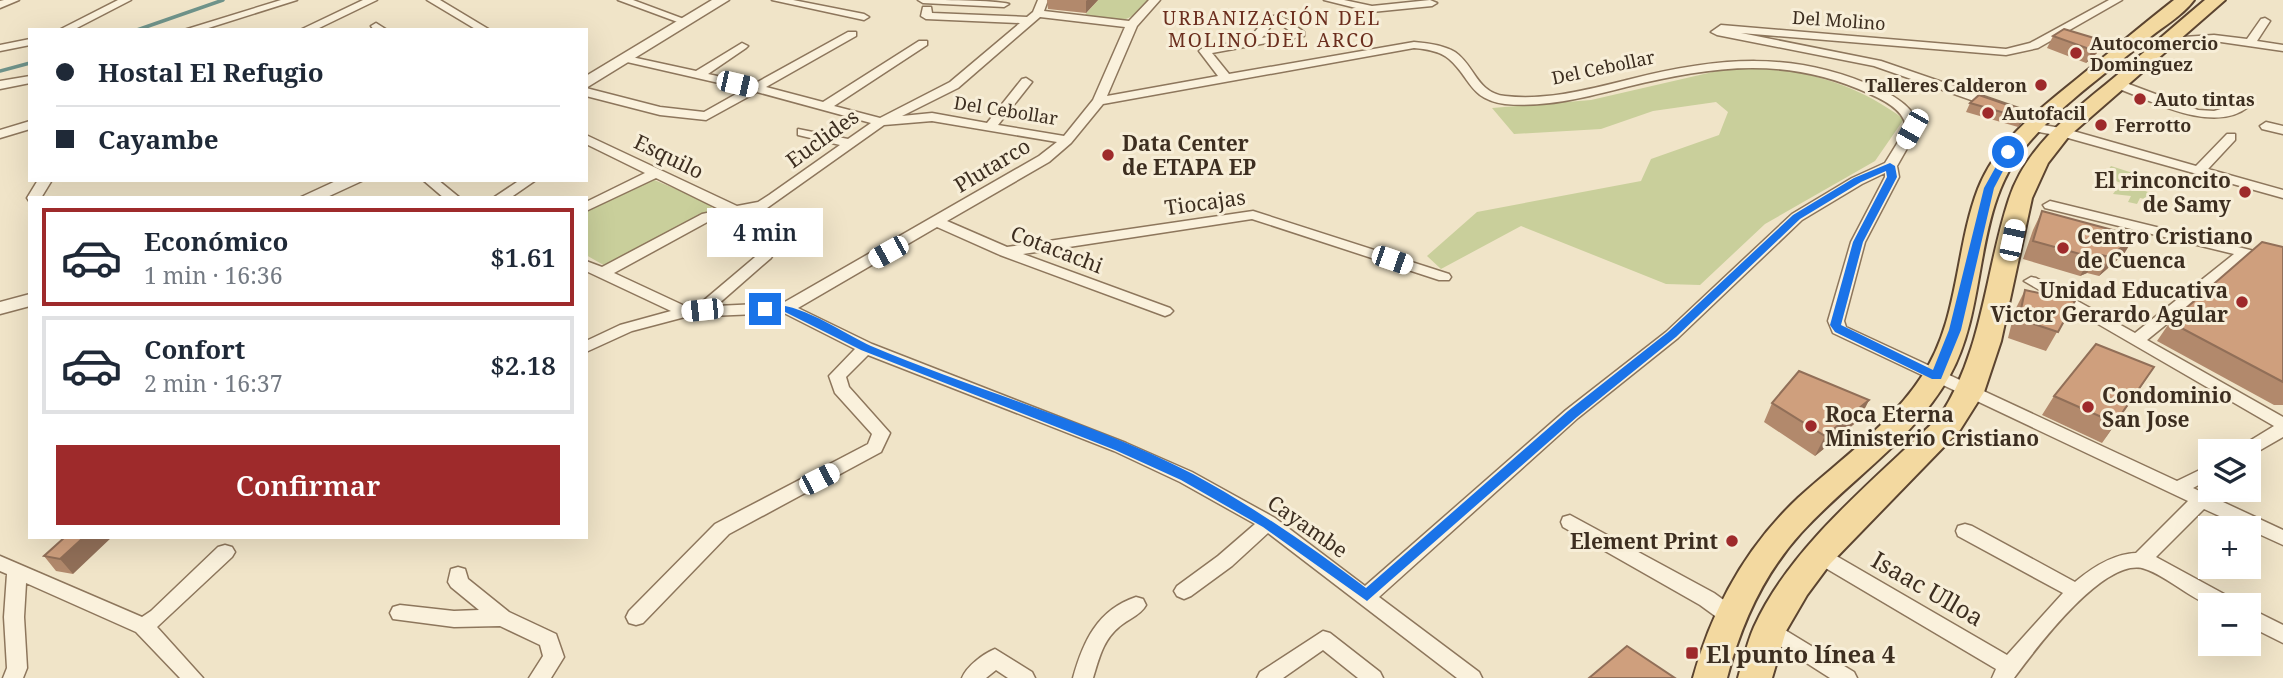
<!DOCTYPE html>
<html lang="es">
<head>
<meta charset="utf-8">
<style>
  :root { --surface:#fff; --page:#f6f6f7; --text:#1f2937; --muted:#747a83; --line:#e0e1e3; --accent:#9e2a2b }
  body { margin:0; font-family:"Noto Serif",serif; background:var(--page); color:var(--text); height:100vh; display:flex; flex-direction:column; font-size:26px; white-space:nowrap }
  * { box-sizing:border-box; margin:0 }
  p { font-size:23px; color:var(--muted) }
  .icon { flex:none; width:38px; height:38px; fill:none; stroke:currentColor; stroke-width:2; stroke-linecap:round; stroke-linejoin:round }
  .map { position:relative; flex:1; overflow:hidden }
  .side { position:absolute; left:28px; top:196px; width:560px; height:343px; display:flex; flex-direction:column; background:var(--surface); border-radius:0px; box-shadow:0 7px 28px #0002 }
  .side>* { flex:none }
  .hud { position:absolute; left:28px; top:28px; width:560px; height:154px; border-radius:0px; box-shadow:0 7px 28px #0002; display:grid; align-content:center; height:154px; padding:0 28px; background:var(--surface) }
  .buttons { position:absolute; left:2198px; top:439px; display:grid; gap:14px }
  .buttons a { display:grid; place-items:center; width:63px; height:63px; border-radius:0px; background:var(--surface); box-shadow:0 7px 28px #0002; font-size:35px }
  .end { position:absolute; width:32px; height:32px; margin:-16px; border:9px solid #1a73e8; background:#fff; box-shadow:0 0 0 4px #fff }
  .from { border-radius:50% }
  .bubble { position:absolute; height:49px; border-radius:0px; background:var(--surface); box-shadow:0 7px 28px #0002; font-size:23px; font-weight:600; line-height:49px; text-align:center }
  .car { position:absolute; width:21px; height:42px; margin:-21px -10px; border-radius:9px; box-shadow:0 0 5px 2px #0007; background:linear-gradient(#fff 24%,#345 0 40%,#fff 0 76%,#345 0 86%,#fff 0) }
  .hud b { display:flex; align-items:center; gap:24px; height:66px; font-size:26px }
  .hud b+b { border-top:2px solid var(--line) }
  .hud i { width:18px; height:18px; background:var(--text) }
  ul { padding:12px 0 0; list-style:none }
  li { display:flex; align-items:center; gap:21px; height:98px; margin:0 14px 10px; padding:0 14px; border:4px solid var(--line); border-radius:0px }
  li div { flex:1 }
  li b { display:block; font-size:26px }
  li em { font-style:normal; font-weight:600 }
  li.selected { border-color:var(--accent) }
  li>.icon { width:63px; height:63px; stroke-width:1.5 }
  .cta { display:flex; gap:14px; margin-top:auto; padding:14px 28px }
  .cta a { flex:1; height:80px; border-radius:0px; background:var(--accent); color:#fff; font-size:28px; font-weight:600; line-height:80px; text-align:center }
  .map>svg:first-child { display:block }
</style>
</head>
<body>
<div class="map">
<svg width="2283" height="678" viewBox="0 0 2283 678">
  <rect width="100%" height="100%" fill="#f0e4c8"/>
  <path fill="#c9cf9b" d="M1098 0H1151C1124 28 1120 20 1084 16Z
    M1743 65C1806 71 1852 81 1904 119L1875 161 1765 224 1700 285 1666 284 1521 226 1441 269 1427 256 1477 212 1641 181 1651 159 1719 135 1728 112 1716 102 1653 111 1601 129 1514 134 1492 108 1591 100Z
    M2111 166 2139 175 2134 183 2122 182 2153 194 2149 200 2140 198 2137 204 2128 202 2131 196 2113 194 2121 183 2103 176Z
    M652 179 714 205 704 216 607 267 586 255V212Z"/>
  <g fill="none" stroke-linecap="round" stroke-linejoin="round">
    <path stroke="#6f938a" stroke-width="3.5" d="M137 30 223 0
      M0 71 30 63"/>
    <defs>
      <path id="minor" d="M4 0H19L0 8V1Z
        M118 0H131L73 30H59Z
        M281 0H297L202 30H184Z
        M363 0H377L315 30H300Z
        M427 0H440L490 30H477Z
        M618 0H633L692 22 683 24Z
        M772 0H793L864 14 869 17 864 20Z
        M918 0C936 0 997 0 1009 4L1004 7 923 3Z
        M1038 0H1048L1044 11 1129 21 1149 0H1160L1137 26 1107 96 1218 76 1199 51 1201 49 1248 40 1267 17 1280 15 1304 32V36L1212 53 1229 74 1414 42C1427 43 1443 45 1455 52 1475 66 1477 93 1505 96 1547 101 1590 89 1631 79 1719 57 1795 50 1879 89 1895 96 1918 110 1918 129L1897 166 1899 177 1865 242 1844 321 1846 327 2177 481 2210 465V479L2193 488 2283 530V545L2204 509 2156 557 2235 600 2238 606C2230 606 2218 608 2211 605 2192 600 2167 576 2145 569 2105 555 2035 650 2014 678H1992L1996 669 1812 560 1809 555 1812 550 1819 548 1826 550 2007 655 2063 593 1958 536 1956 531 1958 526 1965 524 1972 526 2075 582C2093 567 2113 554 2136 553L2188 501 1833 333 1828 321 1851 242 1885 177V173L1862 184 1802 220 1678 338 1578 418 1379 597 1479 672 1482 678H1457L1268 533 1232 566 1191 596 1184 599 1177 596 1174 591 1177 586 1218 556 1255 524 1180 482 1114 451 868 355 846 377 849 387 890 433 881 452 729 534 643 623 636 625 629 623 626 617 629 611 715 524 868 444 872 434 835 393 829 376 855 349 784 313 685 317 632 331 586 352V341L620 325 671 311 586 271V261L602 267 702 214 721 210 656 178 586 211V202L645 173 586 144V135L737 206 758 202 769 195 840 145 798 135V129L848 139 871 123 757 92 706 120 660 115 586 96V88L660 107 704 112 745 89 627 62 621 59 627 56 696 71 742 43 748 46 746 48 708 74 754 84 848 32H856V36L766 87 823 102 919 41H927V45L834 106 880 118 950 82 1020 23 926 19 921 16 923 7H931L932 13 1027 17 1033 12ZM1040 17 1125 27 1093 100 1064 136 998 125 1032 82 1026 78 1022 79 987 123 932 113 902 116 958 88ZM1274 22H1278L1291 32 1262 38ZM1414 48C1426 49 1440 51 1449 59 1471 78 1469 99 1505 104 1545 108 1587 97 1626 87 1712 66 1786 55 1870 94 1884 100 1906 111 1906 129L1885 163 1852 178 1792 214 1666 332 1566 410 1365 586 1275 518 1192 472 1126 443 872 344 798 308 937 227 1000 255 1165 316 1170 314 1173 311 1170 308 1023 254 1252 219 1439 280H1449L1451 277 1449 274 1253 211 1007 247 947 221 1049 162 1071 143 1103 104ZM932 121 1057 142 1039 156 783 303 716 306 771 258 773 255 766 251 761 252 696 307H687L614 273 711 220 767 208 884 125Z
        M1324 0H1344L1372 6 1430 0 1437 3 1432 6 1372 12Z
        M2109 0H2122L2038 48 2006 55 1741 33 1881 61 2044 117V123L2040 124 1874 66 1717 35 1711 32 1721 25 2006 49 2030 43Z
        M2265 18 2270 21 2257 41 2283 45V51L2214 41 2168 44 2162 41 2168 38 2214 35 2247 39 2261 19Z
        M376 23 387 30H374L371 26Z
        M30 39V45L0 51V45Z
        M30 76V83L0 89V81Z
        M2118 80 2198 110 2214 111 2242 103 2248 107C2213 135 2150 100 2114 87V81Z
        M30 121V129L0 138V130Z
        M2266 122 2283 126V134L2262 129 2260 126Z
        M2032 123 2066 129 2196 166 2227 134H2235V140L2208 169 2283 190V198L2061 136 2028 130 2026 127Z
        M38 180H52L41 198H30L29 201 27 198Z
        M423 180H438L460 198H444Z
        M520 180H536L510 198H493Z
        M2050 201 2283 258V266L2248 258 2147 340 2283 417V437L2250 456 2249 452H2236L2238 448 2274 426 2024 281 2031 277 2036 278 2135 333 2234 254 2045 208 2043 205Z
        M1570 515 1714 593 1736 609 1739 615 1736 621 1729 623 1722 621 1700 605 1563 527 1561 522 1563 517Z
        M225 545 232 547 235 552 232 557 157 627 203 678H180L136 632 26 583 24 617 27 668 23 678H3L7 668 4 617 7 574 0 571V556L142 617 151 611 218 547Z
        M458 567 465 569 468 579 509 612 556 634 564 657 551 678H529L543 656 540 645 500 626 454 627 393 619 390 613 393 607 400 605 454 611 479 610 451 587 448 582 451 569Z
        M1136 597 1143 599 1146 605C1141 615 1128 619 1119 627 1103 640 1099 659 1093 678H1073C1083 642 1097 610 1136 597Z
        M2249 608 2283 625V643L2249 626Z
        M1770 621 1854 672 1857 678H1830L1763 635 1760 629 1763 623Z
        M1323 631 1330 633 1380 672 1383 678H1358L1323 650 1283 678H1257L1260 672Z
        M995 649 1032 672 1035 678H1008L996 670 986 678H962C967 666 983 654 995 649Z"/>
      <path id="tertiary" d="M712 0H729L586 88V76Z
        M338 180H364L325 198H299Z
        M30 294V306L0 314V302Z"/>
      <path id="primary" d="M2174 0H2194C2183 15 2164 26 2149 38 2108 72 2060 105 2026 146 1972 209 1989 305 1950 375 1914 440 1850 479 1801 533 1763 575 1741 624 1727 678H1693C1712 609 1746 547 1798 498 1841 459 1890 425 1922 376 1959 321 1955 249 1978 189 1998 138 2043 107 2084 73 2114 49 2143 24 2174 0Z
        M2205 0H2225L2069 136 2048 163 2032 198 2001 341 1984 392 1960 430 1830 564 1807 595 1786 631 1772 678H1738C1743 661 1747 643 1754 627 1791 545 1877 478 1940 416 1983 351 1985 272 2009 199 2027 144 2074 111 2116 76 2146 51 2175 25 2205 0Z"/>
    </defs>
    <use href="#minor" stroke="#8d765c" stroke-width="3"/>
    <use href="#tertiary" stroke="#8d765c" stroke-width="3"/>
    <use href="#primary" stroke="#5b4430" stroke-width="4"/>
    <use href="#minor" fill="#faf1dc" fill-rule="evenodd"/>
    <use href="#tertiary" fill="#faf1dc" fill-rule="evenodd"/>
    <use href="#primary" fill="#f3d9a0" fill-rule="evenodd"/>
  </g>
  <path fill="#b2896c" d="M1047 0H1098L1086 13 1048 9Z
    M2064 29 2097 53 2086 63 2047 48 2053 36Z
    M1970 103 2028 112 2023 121 2018 127 1966 112Z
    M2042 211 2124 254 2099 276 2087 273 2080 276 2023 259 2033 230Z
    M2283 247V405H2274L2157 341 2170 322Z
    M2025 290 2075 301 2046 351 2008 338 2015 310Z
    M2154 367 2102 443 2042 415 2054 396Z
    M1869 400 1859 420 1815 456 1764 422 1772 403Z
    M65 537 73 574 56 571 44 556Z"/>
  <path fill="#916f58" d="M1087 0H1098L1086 13V1Z
    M2104 41 2097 53 2086 63 2092 50Z
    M2028 112 2023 121 2018 127 2022 118Z
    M2135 236 2124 254 2099 276 2110 257Z
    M2097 254 2087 273 2080 276 2091 257Z
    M2154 367 2141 387 2102 443 2115 423Z
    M1869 400 1859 420 1815 456 1825 436Z
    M84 537H112L73 574 60 559Z"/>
  <path fill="#cf9f7d" stroke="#916f58" stroke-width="2" d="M2064 29 2104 41 2092 50 2053 36Z
    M1979 95 2028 112 2022 118 1970 103Z
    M2042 211 2135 236 2110 257 2097 254 2091 257 2033 241Z
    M2262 242 2283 247V382L2170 322Z
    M2025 290 2075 301 2058 332 2019 319Z
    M2096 344 2154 367 2115 423 2054 396Z
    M1799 371 1869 400 1825 436 1772 403Z
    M65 537H84L60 559 44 556Z
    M1627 646 1675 678H1589Z"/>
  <path fill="#1a73e8" d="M2008 149 2013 152 1994 188 1961 330 1941 379H1932L1835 332 1830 325 1853 242 1887 177 1886 171 1861 182 1800 219 1676 337 1577 417 1367 601 1263 527 1181 480 1115 450 861 350 785 312H765L760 309C784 291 846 335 871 346 977 391 1091 421 1193 474 1254 507 1310 546 1366 588L1568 411 1668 332 1793 215 1854 178 1890 163 1895 166 1897 177 1863 242 1841 325 1933 370 1949 330 1984 188 2004 152Z"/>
  <g fill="#9e2a2b" stroke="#f7eed8" stroke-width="2.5">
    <circle cx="2076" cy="53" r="7"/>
    <circle cx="2041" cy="85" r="7"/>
    <circle cx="2140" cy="99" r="7"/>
    <circle cx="1988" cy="113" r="7"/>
    <circle cx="2101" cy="125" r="7"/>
    <circle cx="1108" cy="155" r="7"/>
    <circle cx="2245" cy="192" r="7"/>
    <circle cx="2063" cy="248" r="7"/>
    <circle cx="2242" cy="302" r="7"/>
    <circle cx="2088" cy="407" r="7"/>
    <circle cx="1811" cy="426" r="7"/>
    <circle cx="1732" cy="541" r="7"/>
    <rect x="1685" y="646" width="14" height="14" rx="3.5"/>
  </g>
  <g text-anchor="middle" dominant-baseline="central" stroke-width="6" stroke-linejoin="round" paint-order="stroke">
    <g font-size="18" fill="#3d2e20" stroke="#f7eed8">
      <text transform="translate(1839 20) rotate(4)">Del Molino</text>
      <text transform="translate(1603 67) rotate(-12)">Del Cebollar</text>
      <text transform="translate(1006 110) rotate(9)">Del Cebollar</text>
    </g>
    <g font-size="18" font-weight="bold" fill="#3d2e20" stroke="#f7eed8" text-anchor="start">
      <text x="2090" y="43">Autocomercio<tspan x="2090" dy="21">Dominguez</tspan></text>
      <text x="2027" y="85" text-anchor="end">Talleres Calderon</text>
      <text x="2154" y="99">Auto tintas</text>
      <text x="2002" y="113">Autofacil</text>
      <text x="2115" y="125">Ferrotto</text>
    </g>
    <g font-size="19" letter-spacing="2" fill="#6b2e1e" stroke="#f7eed8">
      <text x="1272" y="18">URBANIZACIÓN DEL<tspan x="1272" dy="22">MOLINO DEL ARCO</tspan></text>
    </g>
    <g font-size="21" fill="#3d2e20" stroke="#f7eed8">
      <text transform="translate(822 138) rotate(-36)">Euclides</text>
      <text transform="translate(669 156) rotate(26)">Esquilo</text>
      <text transform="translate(992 165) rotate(-31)">Plutarco</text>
      <text transform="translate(1205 202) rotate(-8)">Tiocajas</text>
      <text transform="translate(1057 249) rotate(21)">Cotacachi</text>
      <text transform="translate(1308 526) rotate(35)">Cayambe</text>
    </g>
    <g font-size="21" font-weight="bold" fill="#3d2e20" stroke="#f7eed8" text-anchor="start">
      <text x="1122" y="143">Data Center<tspan x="1122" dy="24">de ETAPA EP</tspan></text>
      <text x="2231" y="180" text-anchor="end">El rinconcito<tspan x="2231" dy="24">de Samy</tspan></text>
      <text x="2077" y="236">Centro Cristiano<tspan x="2077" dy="24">de Cuenca</tspan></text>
      <text x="2228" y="290" text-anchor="end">Unidad Educativa<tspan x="2228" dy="24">Victor Gerardo Agular</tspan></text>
      <text x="2102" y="395">Condominio<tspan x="2102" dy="24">San Jose</tspan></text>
      <text x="1825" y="414">Roca Eterna<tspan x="1825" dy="24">Ministerio Cristiano</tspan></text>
      <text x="1718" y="541" text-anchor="end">Element Print</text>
    </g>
    <g font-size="24" fill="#3d2e20" stroke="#f7eed8">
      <text transform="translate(1928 588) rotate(30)">Isaac Ulloa</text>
    </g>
    <g font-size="24" font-weight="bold" fill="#3d2e20" stroke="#f7eed8" text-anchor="start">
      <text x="1706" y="653">El punto línea 4</text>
    </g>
  </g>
</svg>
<div class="buttons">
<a><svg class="icon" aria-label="layers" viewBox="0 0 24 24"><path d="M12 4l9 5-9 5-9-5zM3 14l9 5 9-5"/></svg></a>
<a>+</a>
<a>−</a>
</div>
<i class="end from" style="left:2008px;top:152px"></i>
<i class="end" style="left:765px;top:309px"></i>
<div class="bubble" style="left:707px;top:208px;width:116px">4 min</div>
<i class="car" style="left:737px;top:84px;rotate:103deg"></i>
<i class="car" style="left:1912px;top:129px;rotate:210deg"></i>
<i class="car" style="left:2012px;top:240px;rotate:12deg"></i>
<i class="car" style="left:888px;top:252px;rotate:241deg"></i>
<i class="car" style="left:1392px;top:260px;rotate:109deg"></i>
<i class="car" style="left:702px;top:310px;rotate:264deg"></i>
<i class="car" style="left:819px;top:479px;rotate:63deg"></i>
<div class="hud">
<b><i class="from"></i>Hostal El Refugio</b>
<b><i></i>Cayambe</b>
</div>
<section class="side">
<ul>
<li class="selected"><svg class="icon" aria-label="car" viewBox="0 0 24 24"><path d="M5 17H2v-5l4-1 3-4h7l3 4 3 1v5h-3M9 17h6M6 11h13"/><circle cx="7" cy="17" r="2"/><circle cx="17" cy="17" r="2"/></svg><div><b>Económico</b><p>1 min · 16:36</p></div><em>$1.61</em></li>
<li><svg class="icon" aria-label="car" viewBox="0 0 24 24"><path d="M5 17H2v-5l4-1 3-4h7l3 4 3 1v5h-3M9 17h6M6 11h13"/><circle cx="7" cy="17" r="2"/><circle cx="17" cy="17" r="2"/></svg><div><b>Confort</b><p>2 min · 16:37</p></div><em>$2.18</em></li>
</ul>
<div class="cta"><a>Confirmar</a></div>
</section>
</div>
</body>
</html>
